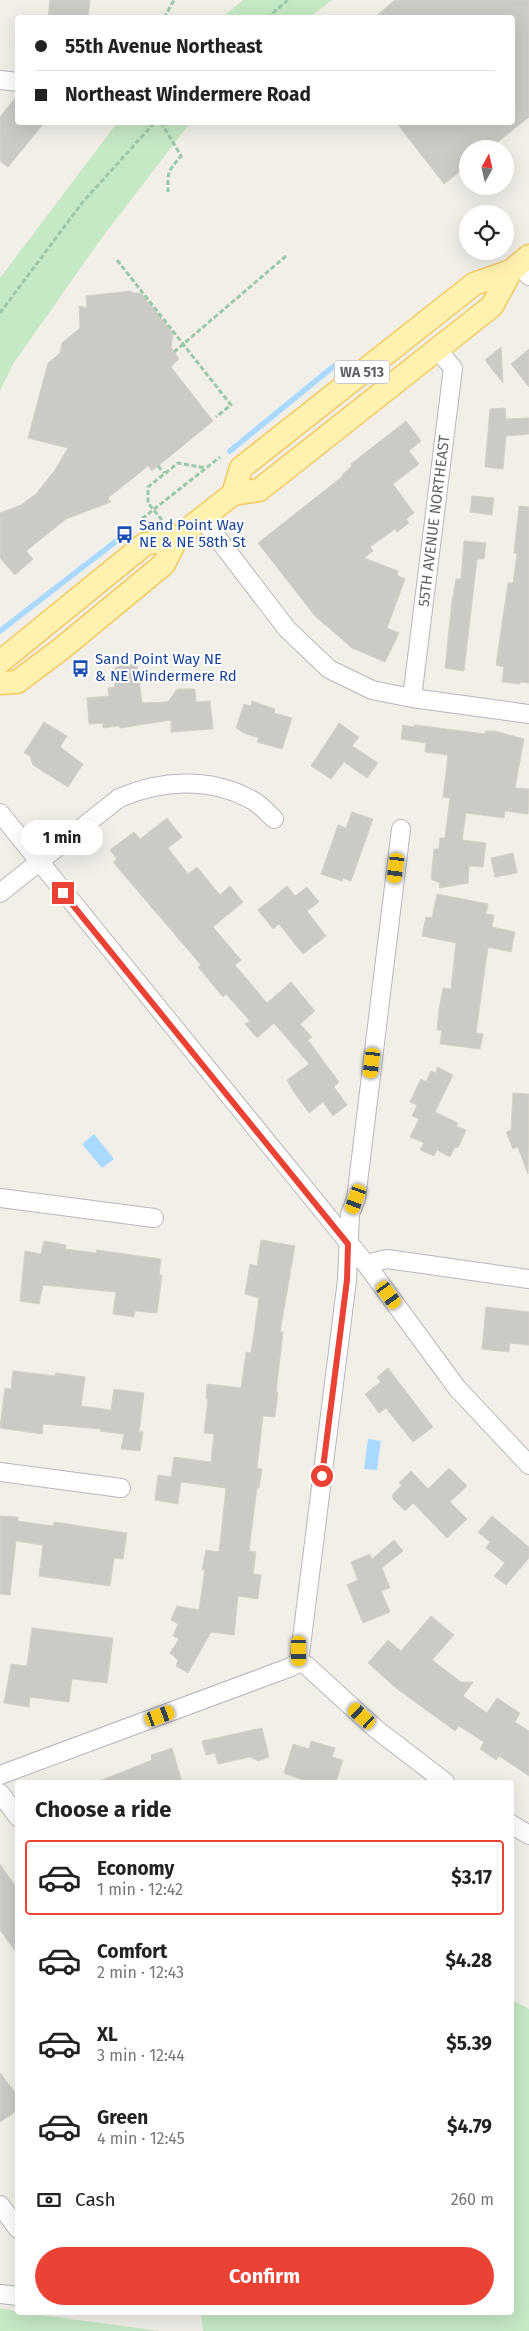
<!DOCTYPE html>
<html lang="en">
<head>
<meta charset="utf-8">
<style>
  :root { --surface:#fff; --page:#f2f2f2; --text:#222; --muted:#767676; --line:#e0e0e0; --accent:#ea4335 }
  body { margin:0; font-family:"Fira Sans",sans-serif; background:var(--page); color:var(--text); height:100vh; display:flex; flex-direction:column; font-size:19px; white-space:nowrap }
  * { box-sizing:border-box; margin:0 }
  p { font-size:16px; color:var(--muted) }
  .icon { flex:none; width:28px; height:28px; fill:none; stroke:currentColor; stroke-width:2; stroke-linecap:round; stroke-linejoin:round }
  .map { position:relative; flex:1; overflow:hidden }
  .panel { position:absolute; left:15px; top:1780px; width:499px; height:535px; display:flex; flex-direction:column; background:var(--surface); border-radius:5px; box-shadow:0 5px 20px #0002 }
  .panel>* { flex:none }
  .hud { position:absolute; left:15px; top:15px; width:500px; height:110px; border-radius:5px; box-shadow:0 5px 20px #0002; display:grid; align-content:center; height:110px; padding:0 20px; background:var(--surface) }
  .needle { width:32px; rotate:8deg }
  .buttons { position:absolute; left:459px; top:140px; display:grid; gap:10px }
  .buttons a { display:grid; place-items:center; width:55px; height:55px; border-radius:50%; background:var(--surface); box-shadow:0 5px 20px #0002; font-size:25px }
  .end { position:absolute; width:22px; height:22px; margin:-11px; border:6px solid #ea4335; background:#fff; box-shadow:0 0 0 2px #fff }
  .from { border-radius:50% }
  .bubble { position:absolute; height:35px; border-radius:18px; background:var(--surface); box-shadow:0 5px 20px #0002; font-size:16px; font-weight:700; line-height:35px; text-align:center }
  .car { position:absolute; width:15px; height:30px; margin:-15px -8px; border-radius:6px; box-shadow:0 0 4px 1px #0007; background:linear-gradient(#f5c518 24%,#345 0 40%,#f5c518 0 76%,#345 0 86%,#f5c518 0) }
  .hud b { display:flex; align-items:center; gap:18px; height:48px; font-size:19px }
  .hud b+b { border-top:1px solid var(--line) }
  .hud i { width:12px; height:12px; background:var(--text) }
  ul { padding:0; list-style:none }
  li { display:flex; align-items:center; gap:15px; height:75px; margin:0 10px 8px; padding:0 10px; border:2px solid transparent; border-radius:5px }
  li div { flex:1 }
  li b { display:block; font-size:19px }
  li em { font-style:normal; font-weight:700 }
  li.selected { border-color:var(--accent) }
  li>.icon { width:45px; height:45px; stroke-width:1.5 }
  h2 { padding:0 20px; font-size:22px; line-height:60px }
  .pay { display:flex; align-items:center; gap:12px; height:55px; padding:0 20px; font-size:19px }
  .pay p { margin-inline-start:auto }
  .cta { display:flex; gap:10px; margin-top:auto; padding:10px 20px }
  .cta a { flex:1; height:58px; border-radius:30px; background:var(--accent); color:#fff; font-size:20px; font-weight:700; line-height:58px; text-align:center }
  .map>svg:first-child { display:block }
</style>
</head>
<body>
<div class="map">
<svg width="529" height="2331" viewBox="0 0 529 2331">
  <rect width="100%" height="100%" fill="#f1efe8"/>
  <path fill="#c5e8c5" d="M243 0H332L310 17H223Z
    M117 123H190L101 239 13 364 0 391V278Z
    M511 1999 529 2009V2331H203L201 2313 511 2312Z
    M0 2308 18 2312 160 2331H0Z"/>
  <path fill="#aadaff" d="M94 1134 114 1159 102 1168 82 1144Z
    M368 1439 381 1441 377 1470 364 1469Z"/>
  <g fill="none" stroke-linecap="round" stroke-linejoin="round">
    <path stroke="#aadaff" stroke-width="5.5" d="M230 451 334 366
      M0 631 119 539"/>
  </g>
  <path fill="#cccac5" stroke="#d6d1c6" d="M50 0H90L88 18H48Z
    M395 0H529V117L489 149H468V165L444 184 396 122H512V18H374Z
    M18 94V122H45L8 167 0 161V117Z
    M131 291 132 293H141L173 333 171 347 179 359 171 367 213 421 152 471 148 466 108 498 111 502 66 519 26 551 33 559 15 575 0 558V513L21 505 36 494 55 470 68 448 28 438 48 363 60 353 62 343 80 328 79 306 87 308 86 296Z
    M501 347 503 383 485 360Z
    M529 349V387L511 364Z
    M505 408 506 419 529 418V434L506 436 503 469 485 467 490 409Z
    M406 421 421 441 409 451 419 464 393 484 414 513 406 519 409 523 397 532 395 529 370 547 373 551 364 558 398 571 397 575 405 579 387 628 399 633 385 662 352 648 315 616 258 543 343 476 342 475 352 466 351 464Z
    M472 496 494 498 492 515 470 512Z
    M519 506 529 507V683L520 682V684L502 682 504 667 496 665 508 583H513L517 554 514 553Z
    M464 541 486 543 484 559H477L464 671 445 668 452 601 456 579H461Z
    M137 664 142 703 168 702 177 689H195L196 702 210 701 213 729 171 732V720L120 728 119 726 103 728V723L89 724 87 698 109 696 108 688 115 687 114 669 119 666Z
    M252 701 275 709 274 713 292 718 282 749 257 742 259 738 244 733 236 728 244 704 251 706Z
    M44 722 67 736 60 747 83 764 68 787 33 765 30 756 24 753Z
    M339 723 359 737 352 746 378 763 367 778 344 762 331 779 311 766Z
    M403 725 414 727 415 725 485 734V731H495L524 739 515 788 529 789 528 814 505 811 504 818 466 813 462 840 486 843 483 867 469 866 468 883 439 888 440 883 431 879 434 849H439L440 838H445L450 798 443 797 448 755 425 752 426 743 401 739Z
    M352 812 373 819 351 881 343 878 342 881 321 874 338 825 346 828Z
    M167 818 182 837 168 848 188 874 197 867 220 895 230 886 243 902 213 927 241 960 235 965 267 1003 291 982 315 1011 300 1024 312 1037 308 1040 339 1082 334 1087 347 1105 333 1116 323 1102 309 1113 294 1092 287 1080 309 1064 274 1023 257 1038 245 1024 250 1021 226 994 223 997 198 967 201 965 113 862 117 859 110 850 134 832 140 839Z
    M513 853 517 873 495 877 491 858Z
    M287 886 295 896 307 887 319 902 307 911 326 936 303 954 279 924 273 929 258 910Z
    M437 894 488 904 486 914 494 915 492 927 515 932 511 952 488 947 476 1033 483 1034 480 1049 440 1044 442 1030H437L439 1010 443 988 451 989 456 943 422 936 426 917 432 918Z
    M437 1067 453 1075 435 1112 458 1123 456 1126 466 1130 458 1148 455 1147 450 1157 437 1150 434 1156 420 1150 424 1143 410 1137 419 1119 412 1116 417 1105 410 1102 421 1079 426 1082 431 1071 436 1073Z
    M513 1093 529 1094 528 1174 518 1147 513 1149 506 1132 511 1130Z
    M261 1240 295 1246 280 1332H283L276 1392H278L275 1417 263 1416 257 1468 262 1469 259 1488H257L249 1551 256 1552 253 1574 261 1575 258 1599 238 1596 234 1635 211 1632 188 1673 176 1666 178 1660 170 1653 179 1639 173 1636 178 1624 171 1620 177 1606 199 1610 205 1569 202 1570 206 1550 219 1552 226 1488 181 1482 178 1504 155 1500 158 1475 171 1477 174 1457 211 1462 214 1434 204 1433 208 1399H206L207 1384 241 1388 246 1352 251 1353 259 1298 245 1294 250 1264 257 1266Z
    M44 1241 66 1245 65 1249 96 1253 97 1250 161 1259 159 1275H162L157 1313 135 1311 134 1317 113 1314 116 1292 43 1285 39 1304 20 1301 25 1251 41 1254Z
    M486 1307 529 1312V1345L510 1343 509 1352 482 1349Z
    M388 1368 433 1427 413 1442 386 1408 379 1413 365 1394 381 1382 377 1377Z
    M13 1371 55 1376 56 1373 85 1377 81 1406 111 1410 114 1389 144 1393 139 1432H143L140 1451 121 1449 124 1434 100 1431 101 1429 43 1424 42 1434 0 1428 5 1388 11 1389Z
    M449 1468 467 1486 450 1502 467 1519 447 1538 413 1503 405 1511 393 1499V1494L402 1485 399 1483 411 1471 428 1489Z
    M0 1516 18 1517V1521L53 1526 54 1522 127 1533 123 1559 114 1558 110 1586 39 1576 43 1545 16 1541 10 1595 0 1594Z
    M492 1516 529 1547V1558L506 1585 494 1576 505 1563 486 1548 490 1542 478 1532Z
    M394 1540 403 1551 382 1568 390 1588 381 1591 390 1612 363 1623 347 1585 358 1580 351 1562 370 1554 372 1559Z
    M431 1616 454 1635 432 1660 461 1682H473L463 1696 487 1713 497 1698 520 1713 515 1722 529 1731V1776L499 1756 496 1760 480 1749 484 1742 459 1726 455 1731 396 1688 368 1663 388 1640 401 1651Z
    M32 1628 113 1638 107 1683 72 1679 69 1702 30 1697 29 1707 4 1703 11 1664 27 1666Z
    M262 1728 269 1757 258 1761 250 1757 218 1764 215 1753 206 1755 202 1741Z
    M311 1741 335 1748 332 1757 343 1760 336 1782H308L284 1773 293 1744 309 1749Z
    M172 1748 182 1782H97L152 1760 151 1755Z
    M0 1864 18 1890V1955L0 1930Z
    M0 2073 18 2096V2110L0 2122Z"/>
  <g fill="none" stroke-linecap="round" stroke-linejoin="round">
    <defs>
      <path id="minor" d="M0 80 18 82
        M520 264 529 276
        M202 518 287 629 329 669 372 690 412 698 529 714
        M412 698 453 368 437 349
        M0 813 366 1264 457 1388 529 1465
        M0 893 119 798C161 780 209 777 250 799 259 803 267 812 274 819
        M0 1198 154 1218
        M366 1264 387 1259 529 1279
        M0 1472 121 1488
        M299 1662 347 1280 350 1214 356 1199 401 829
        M0 1775 291 1667 299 1662 306 1665 376 1729 445 1782
        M0 1793 18 1817
        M511 1824 529 1835
        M0 2205 18 2229
        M0 2294 18 2296"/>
      <path id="major" d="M233 494 241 468 474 284 511 271
        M0 662 145 544 177 538
        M0 683 17 682 61 649 164 564 177 538 233 494 259 490 492 306 511 271 529 256"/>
    </defs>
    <use href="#minor" stroke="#b5b8bc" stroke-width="20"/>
    <use href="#major" stroke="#f2c960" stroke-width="25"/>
    <path stroke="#9cc7a9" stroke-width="3" stroke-dasharray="5 2.5" stroke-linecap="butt" d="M164 18 174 0
      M267 18 288 0
      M161 122 181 156C167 173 168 170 168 192
      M117 260 231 405 216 417
      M0 313 82 203 155 122
      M174 352 286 256
      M158 466 164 473
      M162 520 148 503V487L178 463 206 468
      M140 526 143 518 220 457"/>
    <use href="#minor" stroke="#fff" stroke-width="18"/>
    <use href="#major" stroke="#fff2af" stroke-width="22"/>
  </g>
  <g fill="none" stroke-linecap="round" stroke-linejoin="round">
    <path stroke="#ea4335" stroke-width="6" d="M63 893 348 1244 347 1280 322 1476"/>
  </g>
  <defs>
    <symbol id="bus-bare" viewBox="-9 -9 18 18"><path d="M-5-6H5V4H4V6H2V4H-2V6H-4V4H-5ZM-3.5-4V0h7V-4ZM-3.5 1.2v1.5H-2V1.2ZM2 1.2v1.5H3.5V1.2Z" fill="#1a4fb4" stroke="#fff" stroke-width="2.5" paint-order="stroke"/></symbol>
  </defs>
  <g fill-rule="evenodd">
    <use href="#bus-bare" x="112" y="522" width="25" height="25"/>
    <use href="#bus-bare" x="68" y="656" width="25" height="25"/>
  </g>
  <g text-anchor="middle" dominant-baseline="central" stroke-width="4" stroke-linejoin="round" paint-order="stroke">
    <rect fill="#fff" stroke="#8f9295" stroke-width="1" x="334.5" y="360.5" width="55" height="23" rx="4"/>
    <g font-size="14" font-weight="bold" fill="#5f6368">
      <text x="362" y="372">WA 513</text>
    </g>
    <g font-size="15" fill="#5f6368" stroke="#fff">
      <text transform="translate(434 521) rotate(-83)">55TH AVENUE NORTHEAST</text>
    </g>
    <g font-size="15" fill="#164399" stroke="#fff" text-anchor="start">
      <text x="139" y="525">Sand Point Way<tspan x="139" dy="17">NE &amp; NE 58th St</tspan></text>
      <text x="95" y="659">Sand Point Way NE<tspan x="95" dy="17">&amp; NE Windermere Rd</tspan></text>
    </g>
  </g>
</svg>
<div class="buttons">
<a><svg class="needle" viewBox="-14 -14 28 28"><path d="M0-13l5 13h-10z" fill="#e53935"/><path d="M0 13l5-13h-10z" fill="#767676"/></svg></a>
<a><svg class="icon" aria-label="locate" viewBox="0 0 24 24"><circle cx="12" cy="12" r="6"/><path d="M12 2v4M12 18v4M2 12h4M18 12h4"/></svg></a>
</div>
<i class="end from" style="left:322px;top:1476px"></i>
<i class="end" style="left:63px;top:893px"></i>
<div class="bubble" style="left:21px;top:820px;width:82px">1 min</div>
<i class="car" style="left:396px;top:868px;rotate:187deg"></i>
<i class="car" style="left:372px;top:1063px;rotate:187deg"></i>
<i class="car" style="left:356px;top:1199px;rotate:200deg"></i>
<i class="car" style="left:389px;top:1295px;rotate:144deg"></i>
<i class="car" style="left:299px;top:1651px;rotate:180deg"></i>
<i class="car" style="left:160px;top:1716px;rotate:70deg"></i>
<i class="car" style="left:362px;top:1716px;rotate:312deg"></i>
<div class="hud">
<b><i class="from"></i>55th Avenue Northeast</b>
<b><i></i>Northeast Windermere Road</b>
</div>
<section class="panel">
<h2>Choose a ride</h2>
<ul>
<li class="selected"><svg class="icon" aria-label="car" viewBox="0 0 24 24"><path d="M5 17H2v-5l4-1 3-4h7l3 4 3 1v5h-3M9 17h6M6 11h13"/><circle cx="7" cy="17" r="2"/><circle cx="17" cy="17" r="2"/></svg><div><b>Economy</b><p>1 min · 12:42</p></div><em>$3.17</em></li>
<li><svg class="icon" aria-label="car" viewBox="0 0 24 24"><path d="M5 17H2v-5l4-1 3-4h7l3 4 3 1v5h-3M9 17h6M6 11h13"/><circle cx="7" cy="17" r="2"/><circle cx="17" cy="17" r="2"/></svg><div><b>Comfort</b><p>2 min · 12:43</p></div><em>$4.28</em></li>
<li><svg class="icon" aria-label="car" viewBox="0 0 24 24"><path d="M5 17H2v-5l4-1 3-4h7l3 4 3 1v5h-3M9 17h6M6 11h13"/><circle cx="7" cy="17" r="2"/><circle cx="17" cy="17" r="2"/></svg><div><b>XL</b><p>3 min · 12:44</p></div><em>$5.39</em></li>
<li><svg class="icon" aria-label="car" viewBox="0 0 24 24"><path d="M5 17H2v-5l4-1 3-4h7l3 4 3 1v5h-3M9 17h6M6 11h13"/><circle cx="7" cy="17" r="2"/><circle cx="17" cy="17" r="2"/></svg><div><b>Green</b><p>4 min · 12:45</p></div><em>$4.79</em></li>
</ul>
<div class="pay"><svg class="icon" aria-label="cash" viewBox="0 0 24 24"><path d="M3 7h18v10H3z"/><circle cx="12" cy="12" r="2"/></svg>Cash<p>260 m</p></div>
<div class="cta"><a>Confirm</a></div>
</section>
</div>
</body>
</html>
